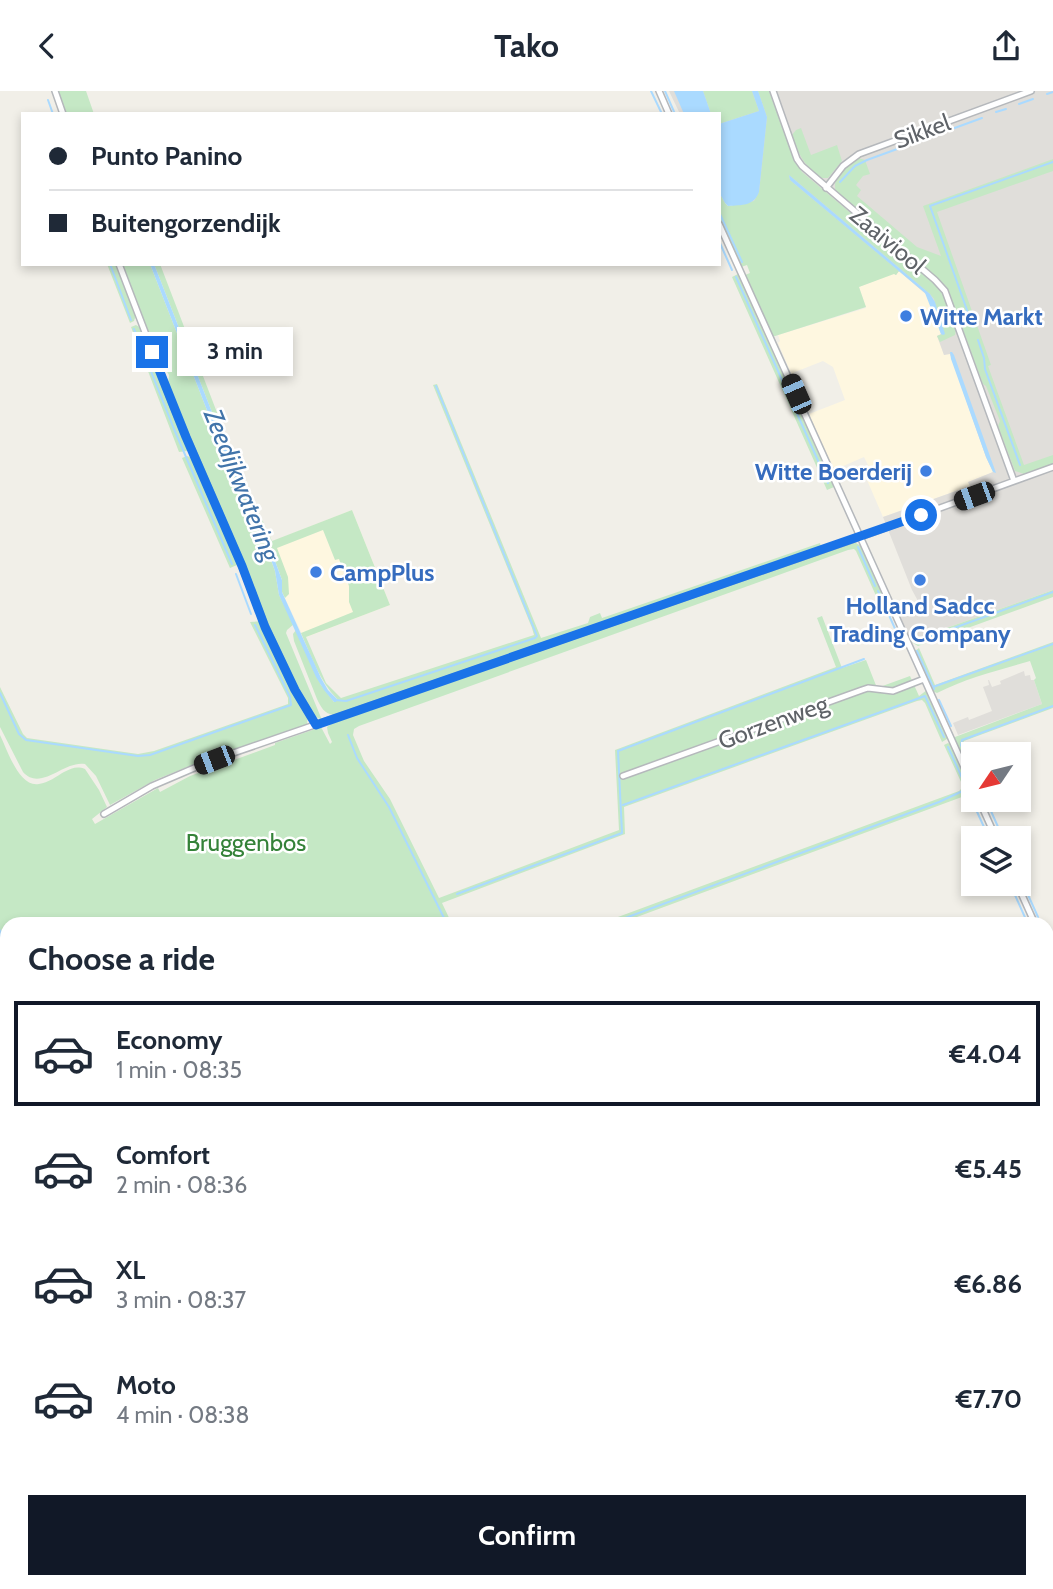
<!DOCTYPE html>
<html lang="en">
<head>
<meta charset="utf-8">
<style>
  :root { --surface:#fff; --page:#f6f6f7; --text:#1f2937; --muted:#747a83; --line:#e0e1e3; --accent:#111827 }
  body { margin:0; font-family:Cabin,sans-serif; background:var(--page); color:var(--text); height:100vh; display:flex; flex-direction:column; font-size:26px; white-space:nowrap }
  * { box-sizing:border-box; margin:0 }
  p { font-size:23px; color:var(--muted) }
  .icon { flex:none; width:38px; height:38px; fill:none; stroke:currentColor; stroke-width:2; stroke-linecap:round; stroke-linejoin:round }
  .map { position:relative; flex:1; overflow:hidden }
  .drawer { position:absolute; left:0px; top:826px; width:1054px; height:672px; display:flex; flex-direction:column; background:var(--surface); border-radius:21px 21px 0 0; box-shadow:0 4px 10px #0003 }
  .drawer>* { flex:none }
  .guide { position:absolute; left:21px; top:21px; width:700px; height:154px; border-radius:0px; box-shadow:0 4px 10px #0003; display:grid; align-content:center; height:154px; padding:0 28px; background:var(--surface) }
  .needle { width:46px; rotate:235deg }
  .fabs { position:absolute; left:961px; top:651px; display:grid; gap:14px }
  .fabs a { display:grid; place-items:center; width:70px; height:70px; border-radius:0px; background:var(--surface); box-shadow:0 4px 10px #0003; font-size:35px }
  .end { position:absolute; width:32px; height:32px; margin:-16px; border:9px solid #1a73e8; background:#fff; box-shadow:0 0 0 4px #fff }
  .from { border-radius:50% }
  .bubble { position:absolute; height:49px; border-radius:0px; background:var(--surface); box-shadow:0 4px 10px #0003; font-size:23px; font-weight:700; line-height:49px; text-align:center }
  .car { position:absolute; width:21px; height:42px; margin:-21px -10px; border-radius:9px; box-shadow:0 0 5px 2px #0007; background:linear-gradient(#222 24%,#8ab4d8 0 40%,#222 0 76%,#8ab4d8 0 86%,#222 0) }
  .guide b { display:flex; align-items:center; gap:24px; height:66px; font-size:26px }
  .guide b+b { border-top:2px solid var(--line) }
  .guide i { width:18px; height:18px; background:var(--text) }
  ul { padding:0; list-style:none }
  li { display:flex; align-items:center; gap:21px; height:105px; margin:0 14px 10px; padding:0 14px; border:4px solid transparent; border-radius:0px }
  li div { flex:1 }
  li b { display:block; font-size:26px }
  li em { font-style:normal; font-weight:700 }
  li.active { border-color:var(--accent) }
  li>.icon { width:63px; height:63px; stroke-width:1.5 }
  h2 { padding:0 28px; font-size:32px; line-height:84px }
  .action { display:flex; gap:14px; margin-top:auto; padding:14px 28px }
  .action a { flex:1; height:80px; border-radius:0px; background:var(--accent); color:#fff; font-size:28px; font-weight:700; line-height:80px; text-align:center }
  header { display:flex; justify-content:space-between; align-items:center; height:91px; padding:0 28px; background:var(--surface); font-size:32px; font-weight:700 }
  .map>svg:first-child { display:block }
</style>
</head>
<body>
<header><svg class="icon" aria-label="back" viewBox="0 0 24 24"><path d="M15 5l-7 7 7 7"/></svg>Tako<svg class="icon" aria-label="share" viewBox="0 0 24 24"><path d="M12 15V3M7 8l5-5 5 5M5 13v7h14v-7"/></svg></header>
<div class="map">
<svg width="1053" height="1498" viewBox="0 0 1053 1498">
  <rect width="100%" height="100%" fill="#f1efe8"/>
  <path fill="#fef7e0" d="M899 180 928 205 942 243 938 245 944 264 950 262 986 366 993 381 969 391 970 395 883 426 867 389 870 387 869 384 872 382 864 366 834 379 809 323 845 309 833 276 823 270 795 281 792 284 778 252 780 250 778 244 866 217 859 196Z
    M352 419 390 514 304 547 282 501 268 452Z"/>
  <path fill="#e0deda" d="M669 0H1053V499L910 550 897 521 918 512V510L912 499 883 426 970 395 968 391 993 381 986 366 950 263 944 264 937 245 941 243 928 205 899 180 896 184 807 109 719 112V23H680Z
    M1024 580 1025 585 1030 584 1031 589H1034L1042 613 958 644 953 632 968 626 969 629 992 620 983 596 989 594 988 589H989L992 596 1001 593 1000 590Z"/>
  <path fill="#c5e8c5" d="M57 0H86L94 23H67L60 11Z
    M703 0H752L759 20 719 33V23H711Z
    M758 0H769L794 67 802 81 935 193 944 205 956 239 955 244 940 251 937 245 942 243 934 208 930 203 789 84 790 89 899 180 896 184 894 183 859 196 866 216 772 246 745 184 750 182 747 174 741 176 719 127V101L725 112 728 115 754 110 759 101 767 26Z
    M801 37 811 64 837 54 842 70 828 87H820C802 71 800 66 792 44L796 39Z
    M858 67 865 69 870 83 863 85 856 94 861 99 857 105 917 156 941 165 923 115 1053 68V80L937 121 991 274 988 275 1024 374 1053 364V373L1024 383 1015 380 998 335 1000 330 986 295 983 293 949 201 946 195 933 183 836 101C831 86 846 74 858 67Z
    M107 173H117L136 224 134 230 130 232Z
    M121 173H150L219 350 259 437 275 480 279 504 294 533 287 539 286 542 322 629 314 625 306 613 272 545 171 304 168 295 169 284 156 263Z
    M154 173H160L231 358 235 362 237 374 272 450 352 419 390 514 306 546 326 592 341 607 534 544 532 537 433 294 437 293 541 547 588 532 590 526 600 522 602 527 820 452 821 456 334 624C324 623 321 616 317 608L294 550 293 543 296 539 321 594 334 611 337 608C319 589 311 565 301 542L353 521 349 511V495L339 468 335 469 323 439 277 457 288 486 289 503 285 507 282 501V489L263 437 226 357Z
    M738 183 834 396 827 399 732 186Z
    M136 234 141 237 187 355V360L179 361 131 236Z
    M187 365 192 367 237 469V474L230 477 182 367Z
    M852 452H856L861 455 886 509 884 514 881 516 856 460 854 458 848 459 359 635 354 638 353 644 364 670 390 708 439 807 619 739 615 659 836 576 817 527 822 525 842 577 866 569 877 597 910 585 919 605 927 599 947 646V648L942 651 925 612 922 609 917 610 624 716 625 743 442 812 452 833H7V850L0 841V644C7 658 19 697 39 693 48 692 57 685 64 681 72 677 77 675 85 678L99 699 107 716 92 728 95 733 158 697 160 701 190 685 275 654V652L321 636 330 653 332 651 328 642 327 636 337 629Z
    M1053 499V506L918 555 910 550Z
    M261 530 308 625 307 633 305 635 202 670 155 689 110 714 96 685 85 673C64 669 41 701 23 681L0 636V596L23 643 27 647 138 663 154 660 288 613V607L250 531Z
    M1053 551V617L964 650 963 653 973 674V690L955 650V646L1042 613 1034 589 1036 587 1030 570C999 579 966 587 937 602L932 600 915 560 919 557 935 594Z
    M948 652 950 653 970 697 972 701 970 703 618 833H599L959 700 962 697V693L944 654Z
    M1053 1227V1394L1046 1364V1228Z
    M316 1491H737V1498H318Z"/>
  <path fill="#aadaff" d="M674 0H703L711 23H684Z
    M752 0H758L767 26 759 101C754 115 742 114 728 115L725 112 719 101V33L759 20Z
    M789 84 930 203 935 211 945 243 943 244 941 243 925 202 790 89Z
    M150 173H154L226 357 263 437 282 489V501L321 587 328 599 337 608 336 611H334L324 599 316 586 279 504 275 480 265 452 219 350Z
    M950 261H952L954 264 996 382 993 381 986 366 951 268Z
    M0 838 7 846V1491H261L263 1498H0Z"/>
  <g fill="none" stroke-linecap="round" stroke-linejoin="round">
    <path stroke="#aadaff" stroke-width="2" d="M651 0 662 23
      M665 0 675 23
      M1047 3 1053 1
      M48 9 53 23
      M1019 13 1033 8
      M996 21 1006 18
      M840 91 855 75 867 69 982 27
      M719 121 742 171
      M719 150 732 179
      M110 173 131 229
      M736 186 828 392
      M973 236 930 115 1053 71
      M134 238 174 338 232 473
      M978 249 984 267 985 278 1020 374
      M858 456 875 495
      M236 483 251 523
      M878 500 883 511
      M888 522 901 551
      M921 549 1053 501
      M917 560 934 598
      M933 596 1053 553
      M0 602 19 643 26 649 138 665 150 664 291 614 290 606 255 534
      M335 609 346 610 535 547 537 545 436 295
      M939 609 951 635
      M348 644 357 667 389 716 447 833
      M948 656 968 700
      M973 680 961 654 962 649 1053 615
      M986 709 1003 747
      M973 712 989 747
      M623 714 925 605 944 646
      M1019 784 1038 826
      M1010 793 1028 833
      M457 803 622 742 618 660 864 568
      M1041 832V833
      M609 833 939 711 967 698
      M1046 845 1053 859
      M1046 875 1051 885
      M1046 940 1053 937
      M1046 1068 1053 1064
      M1046 1174 1050 1181
      M1046 1194 1049 1192
      M1046 1231 1053 1230
      M1046 1343 1053 1373
      M1046 1406 1053 1403
      M732 1498V1491
      M864 1498 878 1491"/>
    <defs>
      <path id="minor" d="M55 0 63 23
        M659 0 669 23
        M773 0 797 68 802 75 935 189 945 200 1014 390
        M826 97 843 75 859 63 1031 0
        M719 133 973 696
        M119 173 174 317 242 475 265 535 295 599 316 634
        M623 685 862 599 868 597 893 600 924 588
        M979 709 996 747
        M104 723 152 695 213 669 860 446 1053 376
        M1017 793 1035 833
        M1046 859 1053 874
        M1046 1200 1053 1197"/>
    </defs>
    <use href="#minor" stroke="#b5b8bc" stroke-width="8"/>
    <use href="#minor" stroke="#fff" stroke-width="5"/>
  </g>
  <g fill="none" stroke-linecap="round" stroke-linejoin="round">
    <path stroke="#1a73e8" stroke-width="9" d="M152 261 186 346 242 475 265 536 295 599 316 634 921 424"/>
  </g>
  <g fill="#3f7fe0" stroke="#fff" stroke-width="2.5">
    <circle cx="906" cy="225" r="7"/>
    <circle cx="926" cy="380" r="7"/>
    <circle cx="316" cy="481" r="7"/>
    <circle cx="920" cy="489" r="7"/>
  </g>
  <g text-anchor="middle" dominant-baseline="central" stroke-width="5" stroke-linejoin="round" paint-order="stroke">
    <g font-size="24" fill="#5f6368" stroke="#fff">
      <text transform="translate(922 40) rotate(-20)">Sikkel</text>
      <text transform="translate(888 149) rotate(40)">Zaaiviool</text>
      <text transform="translate(773 631) rotate(-20)">Gorzenweg</text>
    </g>
    <g font-size="24" font-weight="bold" fill="#366cbe" stroke="#fff" text-anchor="start">
      <text x="920" y="225">Witte Markt</text>
      <text x="912" y="380" text-anchor="end">Witte Boerderij</text>
      <text x="330" y="481">CampPlus</text>
      <text x="920" y="514" text-anchor="middle">Holland Sadcc<tspan x="920" dy="28">Trading Company</tspan></text>
    </g>
    <g font-size="24" fill="#348238" stroke="#fff">
      <text x="246" y="751">Bruggenbos</text>
    </g>
    <g font-size="26" font-style="italic" fill="#4174aa" stroke="#fff">
      <text transform="translate(242 394) rotate(68)">Zeedijkwatering</text>
    </g>
  </g>
</svg>
<div class="fabs">
<a><svg class="needle" viewBox="-14 -14 28 28"><path d="M0-13l5 13h-10z" fill="#e53935"/><path d="M0 13l5-13h-10z" fill="#747a83"/></svg></a>
<a><svg class="icon" aria-label="layers" viewBox="0 0 24 24"><path d="M12 4l9 5-9 5-9-5zM3 14l9 5 9-5"/></svg></a>
</div>
<i class="end from" style="left:921px;top:424px"></i>
<i class="end" style="left:152px;top:261px"></i>
<div class="bubble" style="left:177px;top:236px;width:116px">3 min</div>
<i class="car" style="left:796px;top:303px;rotate:336deg"></i>
<i class="car" style="left:974px;top:405px;rotate:250deg"></i>
<i class="car" style="left:214px;top:669px;rotate:249deg"></i>
<div class="guide">
<b><i class="from"></i>Punto Panino</b>
<b><i></i>Buitengorzendijk</b>
</div>
<section class="drawer">
<h2>Choose a ride</h2>
<ul>
<li class="active"><svg class="icon" aria-label="car" viewBox="0 0 24 24"><path d="M5 17H2v-5l4-1 3-4h7l3 4 3 1v5h-3M9 17h6M6 11h13"/><circle cx="7" cy="17" r="2"/><circle cx="17" cy="17" r="2"/></svg><div><b>Economy</b><p>1 min · 08:35</p></div><em>€4.04</em></li>
<li><svg class="icon" aria-label="car" viewBox="0 0 24 24"><path d="M5 17H2v-5l4-1 3-4h7l3 4 3 1v5h-3M9 17h6M6 11h13"/><circle cx="7" cy="17" r="2"/><circle cx="17" cy="17" r="2"/></svg><div><b>Comfort</b><p>2 min · 08:36</p></div><em>€5.45</em></li>
<li><svg class="icon" aria-label="car" viewBox="0 0 24 24"><path d="M5 17H2v-5l4-1 3-4h7l3 4 3 1v5h-3M9 17h6M6 11h13"/><circle cx="7" cy="17" r="2"/><circle cx="17" cy="17" r="2"/></svg><div><b>XL</b><p>3 min · 08:37</p></div><em>€6.86</em></li>
<li><svg class="icon" aria-label="car" viewBox="0 0 24 24"><path d="M5 17H2v-5l4-1 3-4h7l3 4 3 1v5h-3M9 17h6M6 11h13"/><circle cx="7" cy="17" r="2"/><circle cx="17" cy="17" r="2"/></svg><div><b>Moto</b><p>4 min · 08:38</p></div><em>€7.70</em></li>
</ul>
<div class="action"><a>Confirm</a></div>
</section>
</div>
</body>
</html>
